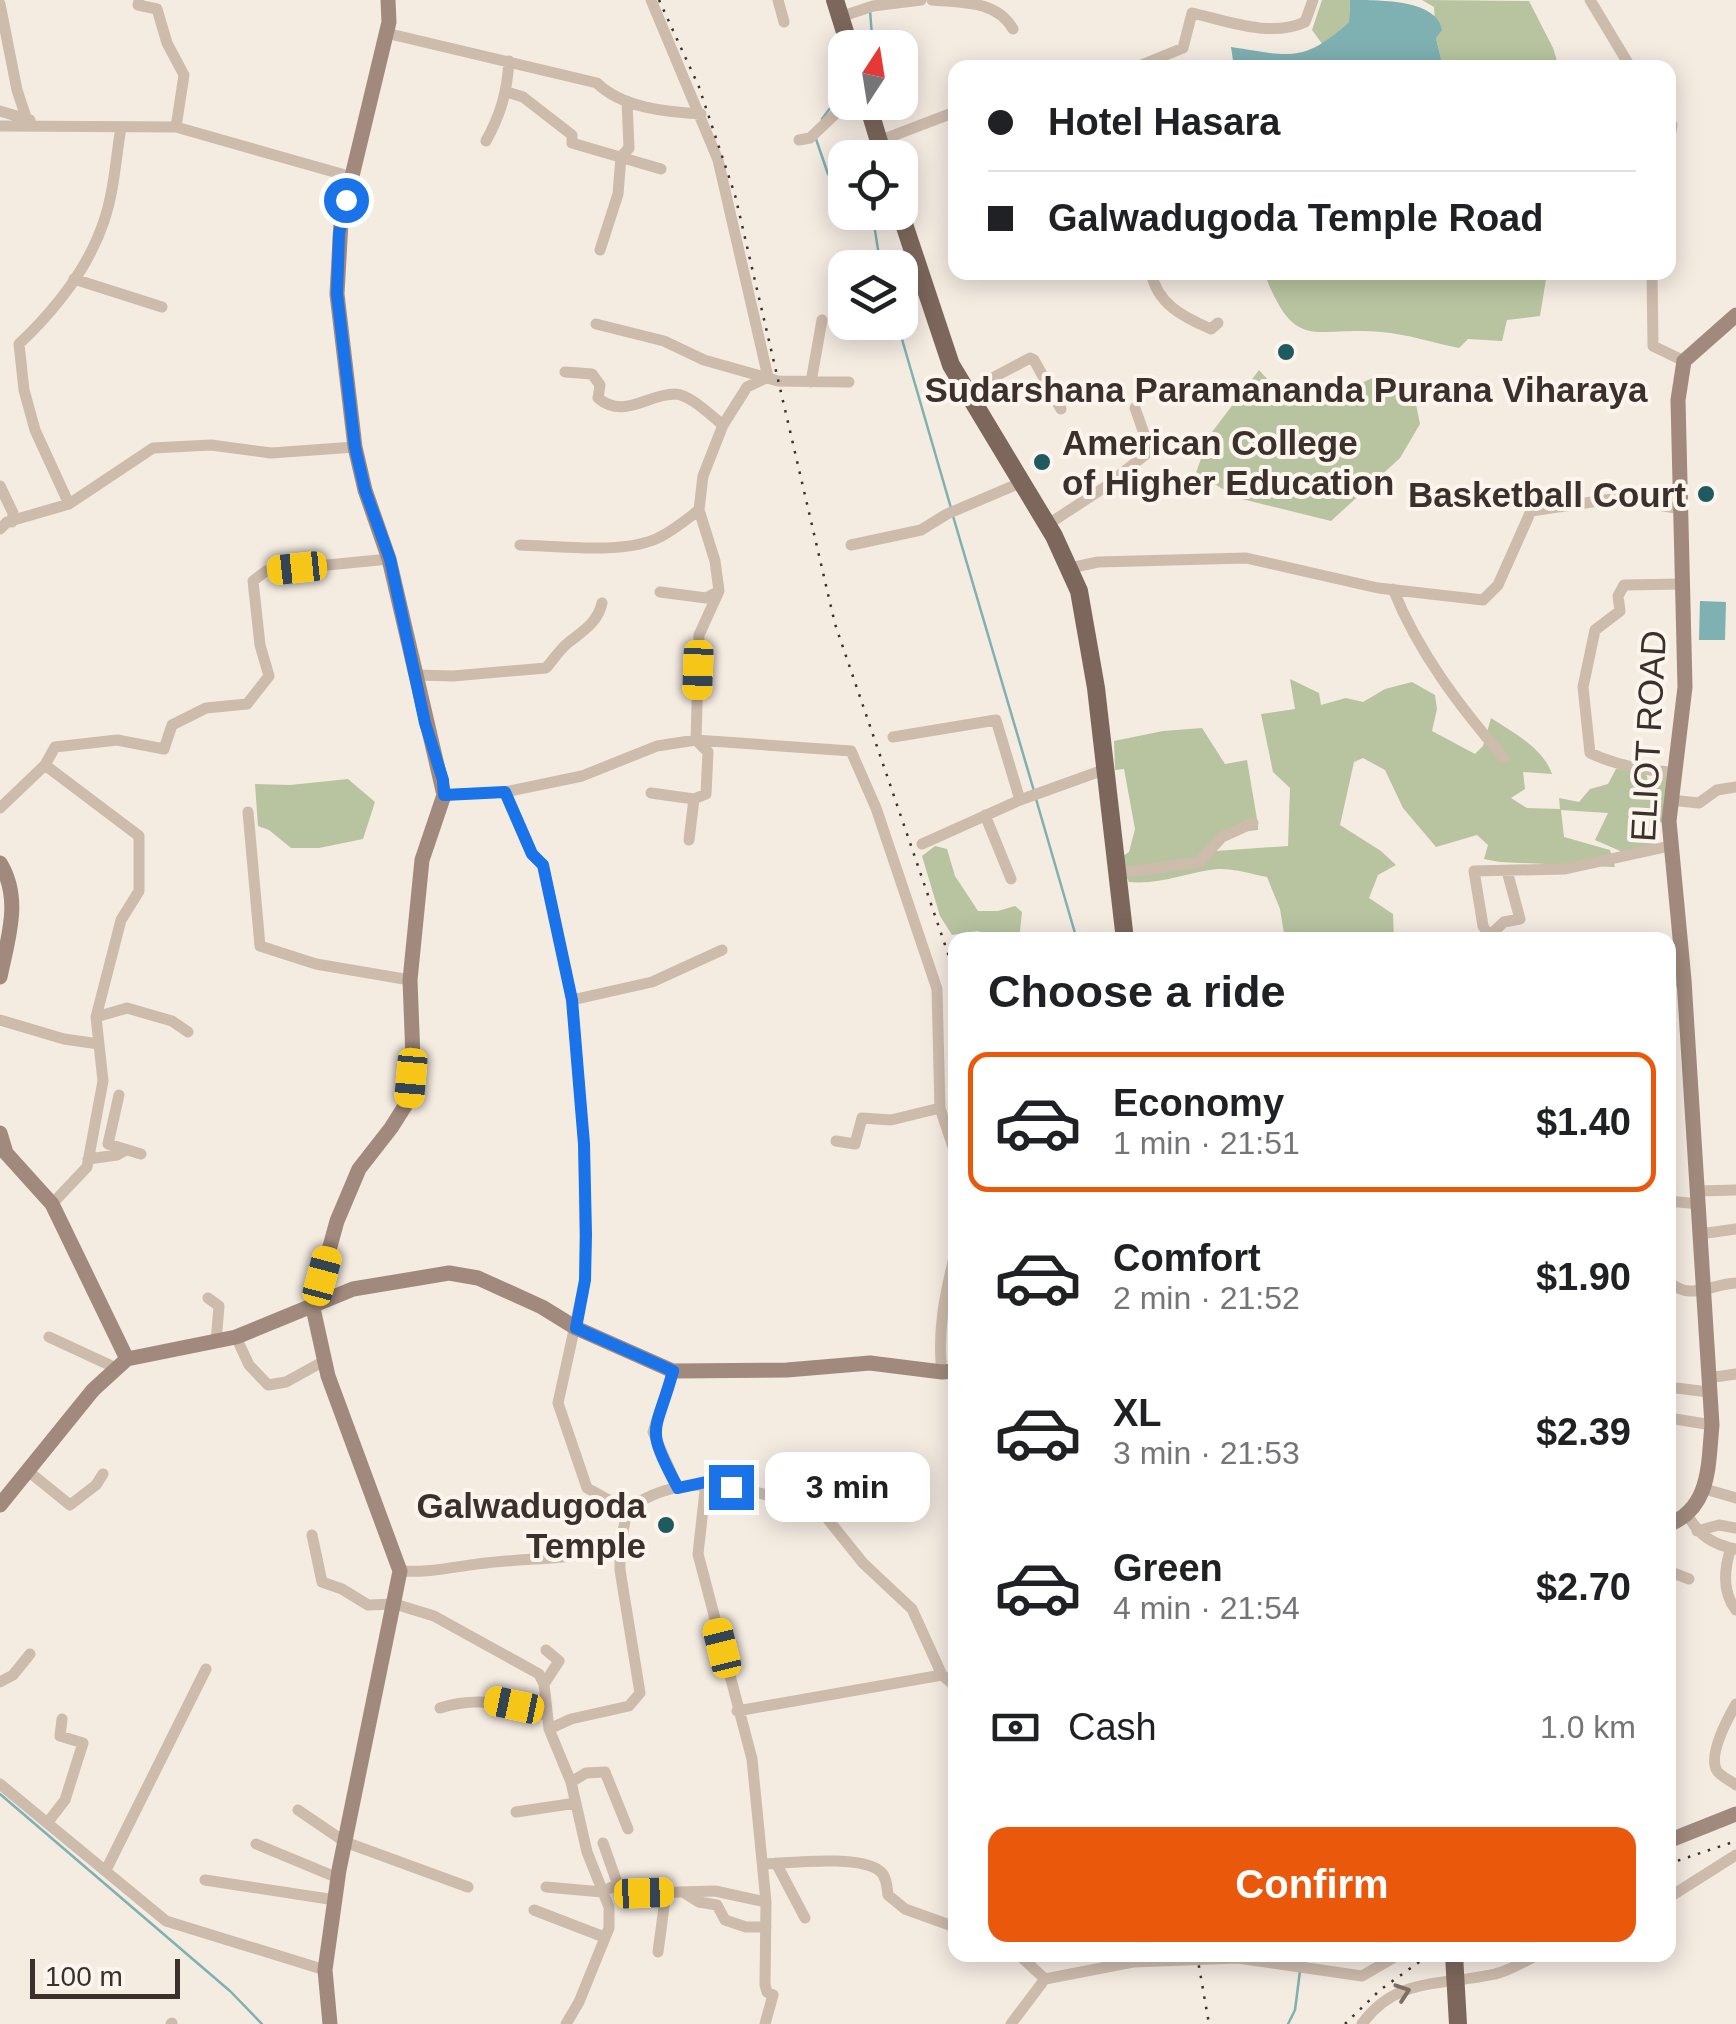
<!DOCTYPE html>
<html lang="en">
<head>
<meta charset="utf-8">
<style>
  :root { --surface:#fff; --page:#f2f2f2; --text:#202124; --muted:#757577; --line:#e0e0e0; --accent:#ea580c }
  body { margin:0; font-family:Arial,sans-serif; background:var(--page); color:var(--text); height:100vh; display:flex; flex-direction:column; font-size:38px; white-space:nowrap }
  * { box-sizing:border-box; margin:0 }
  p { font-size:32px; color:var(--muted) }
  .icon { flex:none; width:55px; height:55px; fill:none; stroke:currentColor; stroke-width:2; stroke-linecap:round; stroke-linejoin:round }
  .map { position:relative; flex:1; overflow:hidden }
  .side { position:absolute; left:948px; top:932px; width:728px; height:1030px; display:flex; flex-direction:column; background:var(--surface); border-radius:20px; box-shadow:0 5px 25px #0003 }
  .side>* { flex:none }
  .banner { position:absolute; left:948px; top:60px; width:728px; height:220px; border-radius:20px; box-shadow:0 5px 25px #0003; display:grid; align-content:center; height:220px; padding:0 40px; background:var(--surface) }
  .needle { width:65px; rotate:12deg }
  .tools { position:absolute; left:828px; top:30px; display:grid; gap:20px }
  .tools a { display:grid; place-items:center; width:90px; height:90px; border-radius:20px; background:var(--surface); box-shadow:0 5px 25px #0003; font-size:50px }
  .scale { position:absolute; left:30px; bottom:25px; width:150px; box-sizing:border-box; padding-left:10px; border:5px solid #3b302b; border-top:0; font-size:28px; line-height:35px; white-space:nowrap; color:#3b302b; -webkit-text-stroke:8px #fbf5ee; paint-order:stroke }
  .end { position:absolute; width:45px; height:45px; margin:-22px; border:12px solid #1a73e8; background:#fff; box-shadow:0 0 0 5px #fff }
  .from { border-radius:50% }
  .bubble { position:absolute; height:70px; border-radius:20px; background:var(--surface); box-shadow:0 5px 25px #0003; font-size:32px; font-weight:700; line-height:70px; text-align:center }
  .car { position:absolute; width:30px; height:60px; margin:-30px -15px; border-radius:12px; box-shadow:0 0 8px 2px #0007; background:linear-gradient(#f5c518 24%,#345 0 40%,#f5c518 0 76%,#345 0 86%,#f5c518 0) }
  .banner b { display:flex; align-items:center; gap:35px; height:95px; font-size:38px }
  .banner b+b { border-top:2px solid var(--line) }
  .banner i { width:25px; height:25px; background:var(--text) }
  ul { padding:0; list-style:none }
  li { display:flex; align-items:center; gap:30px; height:140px; margin:0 20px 15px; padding:0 20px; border:5px solid transparent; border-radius:20px }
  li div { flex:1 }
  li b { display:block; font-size:38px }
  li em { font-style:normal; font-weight:700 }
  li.on { border-color:var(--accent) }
  li>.icon { width:90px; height:90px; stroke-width:1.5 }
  h2 { padding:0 40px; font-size:45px; line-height:120px }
  .pay { display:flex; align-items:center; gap:25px; height:110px; padding:0 40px; font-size:38px }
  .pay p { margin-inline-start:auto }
  .button { display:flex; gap:20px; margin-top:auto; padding:20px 40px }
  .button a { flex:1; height:115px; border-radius:20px; background:var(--accent); color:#fff; font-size:40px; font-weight:700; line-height:115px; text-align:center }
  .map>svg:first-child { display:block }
</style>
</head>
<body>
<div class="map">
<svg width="1736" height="2024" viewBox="0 0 1736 2024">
  <rect width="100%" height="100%" fill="#f4ebe1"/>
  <path fill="#b8c4a0" d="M1322 0H1350L1349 22 1323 45 1312 30Z
    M1422 0 1529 1 1553 48 1559 67H1443L1436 38 1434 7Z
    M1264 273H1547L1540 316 1507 320 1502 341 1468 339 1459 348C1434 343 1407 334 1381 332 1311 326 1296 354 1264 273Z
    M1259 370C1301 418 1326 399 1377 376L1413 389 1420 424 1400 458 1331 521 1238 498 1196 473 1209 436Z
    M1290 679 1319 693 1321 705 1346 698 1363 702 1385 689 1412 682 1435 695 1437 709 1432 731 1475 754 1483 746 1491 718C1514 733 1543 748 1552 774L1523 772 1525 789 1511 798 1527 808 1560 809 1559 798 1579 802 1590 789 1608 784 1616 769 1638 770 1647 776 1648 784 1653 782 1654 773 1671 775 1669 821 1657 823 1647 836 1658 843 1627 854 1595 840 1608 813 1561 810 1564 837 1610 850 1615 867 1500 862 1484 859 1488 845 1477 835 1436 847 1403 808 1385 770 1363 758 1354 762 1340 825 1381 851 1396 865 1378 875 1369 898 1393 914 1394 940H1285L1280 909 1267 877C1252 874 1233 868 1218 869 1187 872 1161 885 1129 882L1117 860 1129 852 1135 829 1124 769 1115 770 1114 741 1163 731 1202 728 1225 764 1247 760 1258 825V830L1223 834 1201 852 1288 846 1290 788 1273 772 1261 714 1295 709Z
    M348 779 375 802 363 839 319 848H291L269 830 258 826 255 784 290 785Z
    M935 846 947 849 955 876 978 911H998L1015 906 1022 912 1019 940H989L978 931 952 935 940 916 922 856Z"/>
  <path fill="#7fb0b2" d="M1350 0C1383 0 1437 0 1442 30L1436 38 1443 67H1234L1231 47C1288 55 1302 65 1349 22Z
    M1700 601 1726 602 1725 640H1699Z"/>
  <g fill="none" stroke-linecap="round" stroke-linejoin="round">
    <path stroke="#7fb0b2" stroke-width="2.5" d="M870 11 873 48
      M822 119 845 88
      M816 139 828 174 845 199
      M872 212 881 268
      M897 322 951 508
      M953 516 1034 791
      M1036 799 1077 940
      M0 1794 230 1991 262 2024
      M1288 2024 1295 2010 1300 1971"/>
    <path stroke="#cdbbac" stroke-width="11" d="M139 0 138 5 157 9 167 43 184 75 176 127
      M778 0 784 22
      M932 0C962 3 996 0 1013 29
      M1590 0 1631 68
      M0 4 17 90 27 120
      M840 17 873 6 921 0
      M386 33 597 83C622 108 667 112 701 114
      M1134 68 1183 48 1192 13C1227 21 1271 38 1305 22L1313 0
      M507 92 523 97 572 135V143L661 169
      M0 111 30 120
      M1668 116 1672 125 1668 150
      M0 126 176 127 352 177
      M799 140 810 138 848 102
      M486 141C501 114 507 92 509 61
      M879 141 955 112
      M600 250 618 194 621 157 629 148 627 101
      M1151 272C1157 304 1183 317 1211 329L1218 323
      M1652 272 1653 346 1684 361
      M74 279 162 307
      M596 324 664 341 704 360 778 381 849 382
      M565 372 592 374 600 385 598 398C624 420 647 394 675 394 691 395 710 415 723 425
      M811 382 822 320
      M966 392 1030 358 1034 360 1061 409
      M1135 408 1147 442 1145 455
      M0 486 13 513 12 522
      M69 504 35 430 24 390 19 344C55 310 88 269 104 221 114 192 116 157 121 127
      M1047 525 1105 487 1156 446 1179 442
      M0 529 7 522 69 504 153 448 211 445 271 453 355 447
      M520 545C559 546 626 555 660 537 674 530 687 519 699 510
      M851 545 921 530 947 514 1020 483
      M1070 568 1098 562 1246 558 1378 588 1483 600 1498 585 1531 511 1619 498 1681 509
      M1393 589C1418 652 1460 707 1504 758
      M660 592 706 598 719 591
      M416 675 453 676 546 668C553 660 560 649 569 642 583 631 598 622 602 603
      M893 737 996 720 1020 800 1106 769
      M45 765 139 836V891L121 920 96 1017 103 1081 87 1167 52 1204
      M1675 772C1644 771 1618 766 1590 753L1583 687 1595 630 1620 611 1618 596 1624 585 1683 584
      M505 792 532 854 543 865 572 1000 584 1144 585 1280 558 1403 587 1488 627 1510C675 1474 727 1483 781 1499L791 1491 806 1492 863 1563 912 1609 942 1675 955 1686
      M651 793 694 799 706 794 708 752 696 740 699 635 719 591 715 561 699 510 703 476 723 425 747 387 768 377 718 160 651 0
      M444 795 505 792 582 776 657 746 696 740 851 751 876 808 937 989 940 1108 955 1153
      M1670 800 1699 803 1717 790 1736 787
      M0 808 45 765 55 747 117 740 164 749 172 725 206 708 247 704 269 676 260 645 253 581 266 571 389 559
      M248 812 260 946 316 964 410 980
      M985 815 1011 879
      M689 840 694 799
      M922 844 1020 800
      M1507 871 1520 919 1504 922 1489 936 1483 926 1474 871 1565 869 1670 846
      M1116 872C1144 872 1170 865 1199 862L1222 837 1253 823
      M1668 983 1684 980
      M572 1000 652 982 722 950
      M96 1017 127 1008 172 1021 188 1032
      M0 1020 64 1039 99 1044
      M119 1095 108 1144 141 1154
      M836 1141 855 1144 862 1118 891 1120 940 1108
      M88 1159 117 1155 126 1150
      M1698 1191 1736 1190
      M1668 1201 1699 1204
      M1700 1234 1736 1229
      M1668 1281C1690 1302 1710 1284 1736 1283
      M208 1298 219 1306 216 1342
      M49 1337 116 1368
      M236 1337 249 1365 268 1385 286 1382 324 1361
      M673 1371 653 1432 678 1488
      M942 1372C937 1332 945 1293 955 1254
      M1708 1378 1736 1374
      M1676 1388 1709 1392
      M1675 1419 1712 1425
      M28 1471 70 1505 96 1485 103 1474
      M706 1482 698 1554 752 1759 766 1902 765 1985 767 1992 773 1995 765 2024
      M1705 1489 1736 1498
      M1688 1516C1700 1536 1712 1544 1735 1549
      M1697 1531 1719 1525 1736 1528
      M312 1535 322 1582 342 1589 368 1605 395 1604 434 1616 539 1674 544 1684 549 1729 571 1782 587 1852 609 1907V1928L579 2002 566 2024
      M1731 1548C1724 1569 1722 1592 1736 1610
      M400 1571C430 1573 457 1566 486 1563 531 1558 576 1559 620 1548
      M1668 1571 1689 1579
      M0 1682 13 1675 30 1654
      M544 1684 559 1661 546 1650
      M1736 1704C1728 1718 1709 1752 1716 1769 1719 1776 1730 1780 1736 1785
      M440 1708C478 1696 508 1704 545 1715
      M737 1711 942 1675
      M549 1729 571 1719 629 1706 640 1693 620 1570V1548L627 1510
      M571 1782 586 1773 605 1772 628 1829
      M0 1784 166 1921 325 1970
      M298 1810 345 1842 468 1887
      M516 1812 576 1803
      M48 1822 65 1800 83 1743 60 1736 62 1719
      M603 1843 619 1888
      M256 1844 338 1878
      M776 1863 805 1918
      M763 1864C789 1863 862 1854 881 1872 887 1878 887 1888 888 1895L905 1909 955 1927
      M106 1870 206 1669
      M205 1880 335 1900
      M546 1887 602 1892 612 1887 640 1886 644 1893 715 1891 766 1902
      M683 1892 699 1902 717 1905 725 1920 746 1927H766
      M1668 1898 1736 1855
      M534 1910 604 1937
      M658 1952 666 1892
      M1019 1955 1045 1979
      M171 2024 172 2023
      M1011 2024 1045 1979 1133 1962 1238 1958 1362 1976 1398 1955
      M1362 2024C1396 1976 1443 1986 1495 1974 1510 1971 1524 1961 1538 1955"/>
    <path stroke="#a18a7d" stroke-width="15" d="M0 863C22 899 8 938 0 977
      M0 1133 6 1153 52 1204 127 1359
      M0 1505 93 1390 127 1359 236 1337 353 1289 449 1273 478 1278 542 1307 576 1328 673 1371 787 1370 870 1363 942 1372 955 1371
      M1668 1525C1711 1508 1708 1465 1712 1425L1684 980 1669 821 1685 687 1678 400 1684 361 1736 315
      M1668 1841 1736 1814
      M330 2024 325 1970 339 1870 400 1571 328 1376 313 1308 337 1221 359 1169 391 1128 410 1098 413 1058 410 980 422 860 444 795 389 559 365 490 355 447 337 294 341 222 389 22 388 0"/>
    <path stroke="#7d675c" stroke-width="18" d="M835 0 850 48
      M867 102 884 158
      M900 212 951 365 1054 536 1079 591 1096 688 1125 940
      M1454 1955 1458 2024"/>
    <path stroke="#3b302b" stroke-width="2.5" stroke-dasharray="2.5 8" stroke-linecap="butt" d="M659 0 699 87 735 195 835 624 955 974
      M1668 1864 1736 1841
      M1197 1955 1209 2024
      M1345 2024 1380 1990 1429 1955"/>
  </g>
  <defs><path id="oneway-chevron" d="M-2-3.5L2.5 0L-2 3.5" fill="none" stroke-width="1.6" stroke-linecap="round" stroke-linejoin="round" transform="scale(2.5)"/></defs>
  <use stroke="#7d6f65" href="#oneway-chevron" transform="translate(1403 1992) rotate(-19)"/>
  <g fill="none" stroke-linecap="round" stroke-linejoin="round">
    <path stroke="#1a73e8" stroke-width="12" d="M346 200 339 234 337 294 355 447 365 490 390 559 425 723 443 780 444 795 505 792 532 854 543 865 572 1000 584 1144 586 1235 585 1280 576 1328 673 1371C656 1435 643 1424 678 1488L706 1482 731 1487"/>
  </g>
  <g fill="#1f5a5e" stroke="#fbf5ee" stroke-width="4">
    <circle cx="1286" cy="352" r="10"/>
    <circle cx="1042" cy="462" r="10"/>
    <circle cx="1706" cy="494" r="10"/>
    <circle cx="666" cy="1525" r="10"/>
  </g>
  <g text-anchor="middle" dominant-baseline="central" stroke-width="8" stroke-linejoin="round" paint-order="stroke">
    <g font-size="35" font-weight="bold" fill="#3b302b" stroke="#fbf5ee" text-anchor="end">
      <text x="1286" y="389" text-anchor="middle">Sudarshana Paramananda Purana Viharaya</text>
      <text x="1062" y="442" text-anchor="start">American College<tspan x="1062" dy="40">of Higher Education</tspan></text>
      <text x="1686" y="494">Basketball Court</text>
      <text x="646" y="1505">Galwadugoda<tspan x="646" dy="40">Temple</tspan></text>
    </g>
    <g font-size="35" fill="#3b302b" stroke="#fbf5ee">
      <text transform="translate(1648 736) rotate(-87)">ELIOT ROAD</text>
    </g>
  </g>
</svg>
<div class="tools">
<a><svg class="needle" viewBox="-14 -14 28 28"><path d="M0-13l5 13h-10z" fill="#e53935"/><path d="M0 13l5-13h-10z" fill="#757577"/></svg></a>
<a><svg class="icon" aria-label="locate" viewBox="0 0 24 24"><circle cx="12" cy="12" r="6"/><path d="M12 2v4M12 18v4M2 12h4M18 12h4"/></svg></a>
<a><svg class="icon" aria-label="layers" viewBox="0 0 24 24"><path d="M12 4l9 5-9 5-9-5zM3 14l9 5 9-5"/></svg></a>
</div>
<div class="scale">100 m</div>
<i class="end from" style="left:346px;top:200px"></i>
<i class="end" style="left:731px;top:1487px"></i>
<div class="bubble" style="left:765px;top:1452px;width:165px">3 min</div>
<i class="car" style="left:297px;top:568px;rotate:264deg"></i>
<i class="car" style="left:698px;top:670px;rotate:182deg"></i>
<i class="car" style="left:411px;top:1078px;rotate:185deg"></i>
<i class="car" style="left:322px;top:1276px;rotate:15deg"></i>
<i class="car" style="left:722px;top:1648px;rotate:346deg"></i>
<i class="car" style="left:514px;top:1705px;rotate:282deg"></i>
<i class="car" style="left:644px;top:1893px;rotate:88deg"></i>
<div class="banner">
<b><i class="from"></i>Hotel Hasara</b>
<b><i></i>Galwadugoda Temple Road</b>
</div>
<section class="side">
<h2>Choose a ride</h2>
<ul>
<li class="on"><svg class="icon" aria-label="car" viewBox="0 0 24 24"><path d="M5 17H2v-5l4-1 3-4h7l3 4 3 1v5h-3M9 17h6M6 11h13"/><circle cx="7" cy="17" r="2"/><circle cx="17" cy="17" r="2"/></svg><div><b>Economy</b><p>1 min · 21:51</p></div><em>$1.40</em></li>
<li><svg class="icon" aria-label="car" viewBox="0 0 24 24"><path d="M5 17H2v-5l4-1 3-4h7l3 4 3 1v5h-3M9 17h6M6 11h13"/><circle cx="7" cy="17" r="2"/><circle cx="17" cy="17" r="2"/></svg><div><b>Comfort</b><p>2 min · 21:52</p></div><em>$1.90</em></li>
<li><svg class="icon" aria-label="car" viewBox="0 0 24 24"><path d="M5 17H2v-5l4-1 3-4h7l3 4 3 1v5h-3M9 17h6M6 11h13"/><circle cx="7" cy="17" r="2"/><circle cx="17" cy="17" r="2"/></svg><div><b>XL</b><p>3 min · 21:53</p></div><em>$2.39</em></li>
<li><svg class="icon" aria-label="car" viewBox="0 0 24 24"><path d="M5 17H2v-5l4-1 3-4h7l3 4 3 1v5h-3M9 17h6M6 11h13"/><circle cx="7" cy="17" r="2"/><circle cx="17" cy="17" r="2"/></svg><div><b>Green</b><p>4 min · 21:54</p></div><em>$2.70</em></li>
</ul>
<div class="pay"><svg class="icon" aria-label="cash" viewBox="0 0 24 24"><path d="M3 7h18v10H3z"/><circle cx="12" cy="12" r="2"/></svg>Cash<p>1.0 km</p></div>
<div class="button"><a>Confirm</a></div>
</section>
</div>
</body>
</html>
